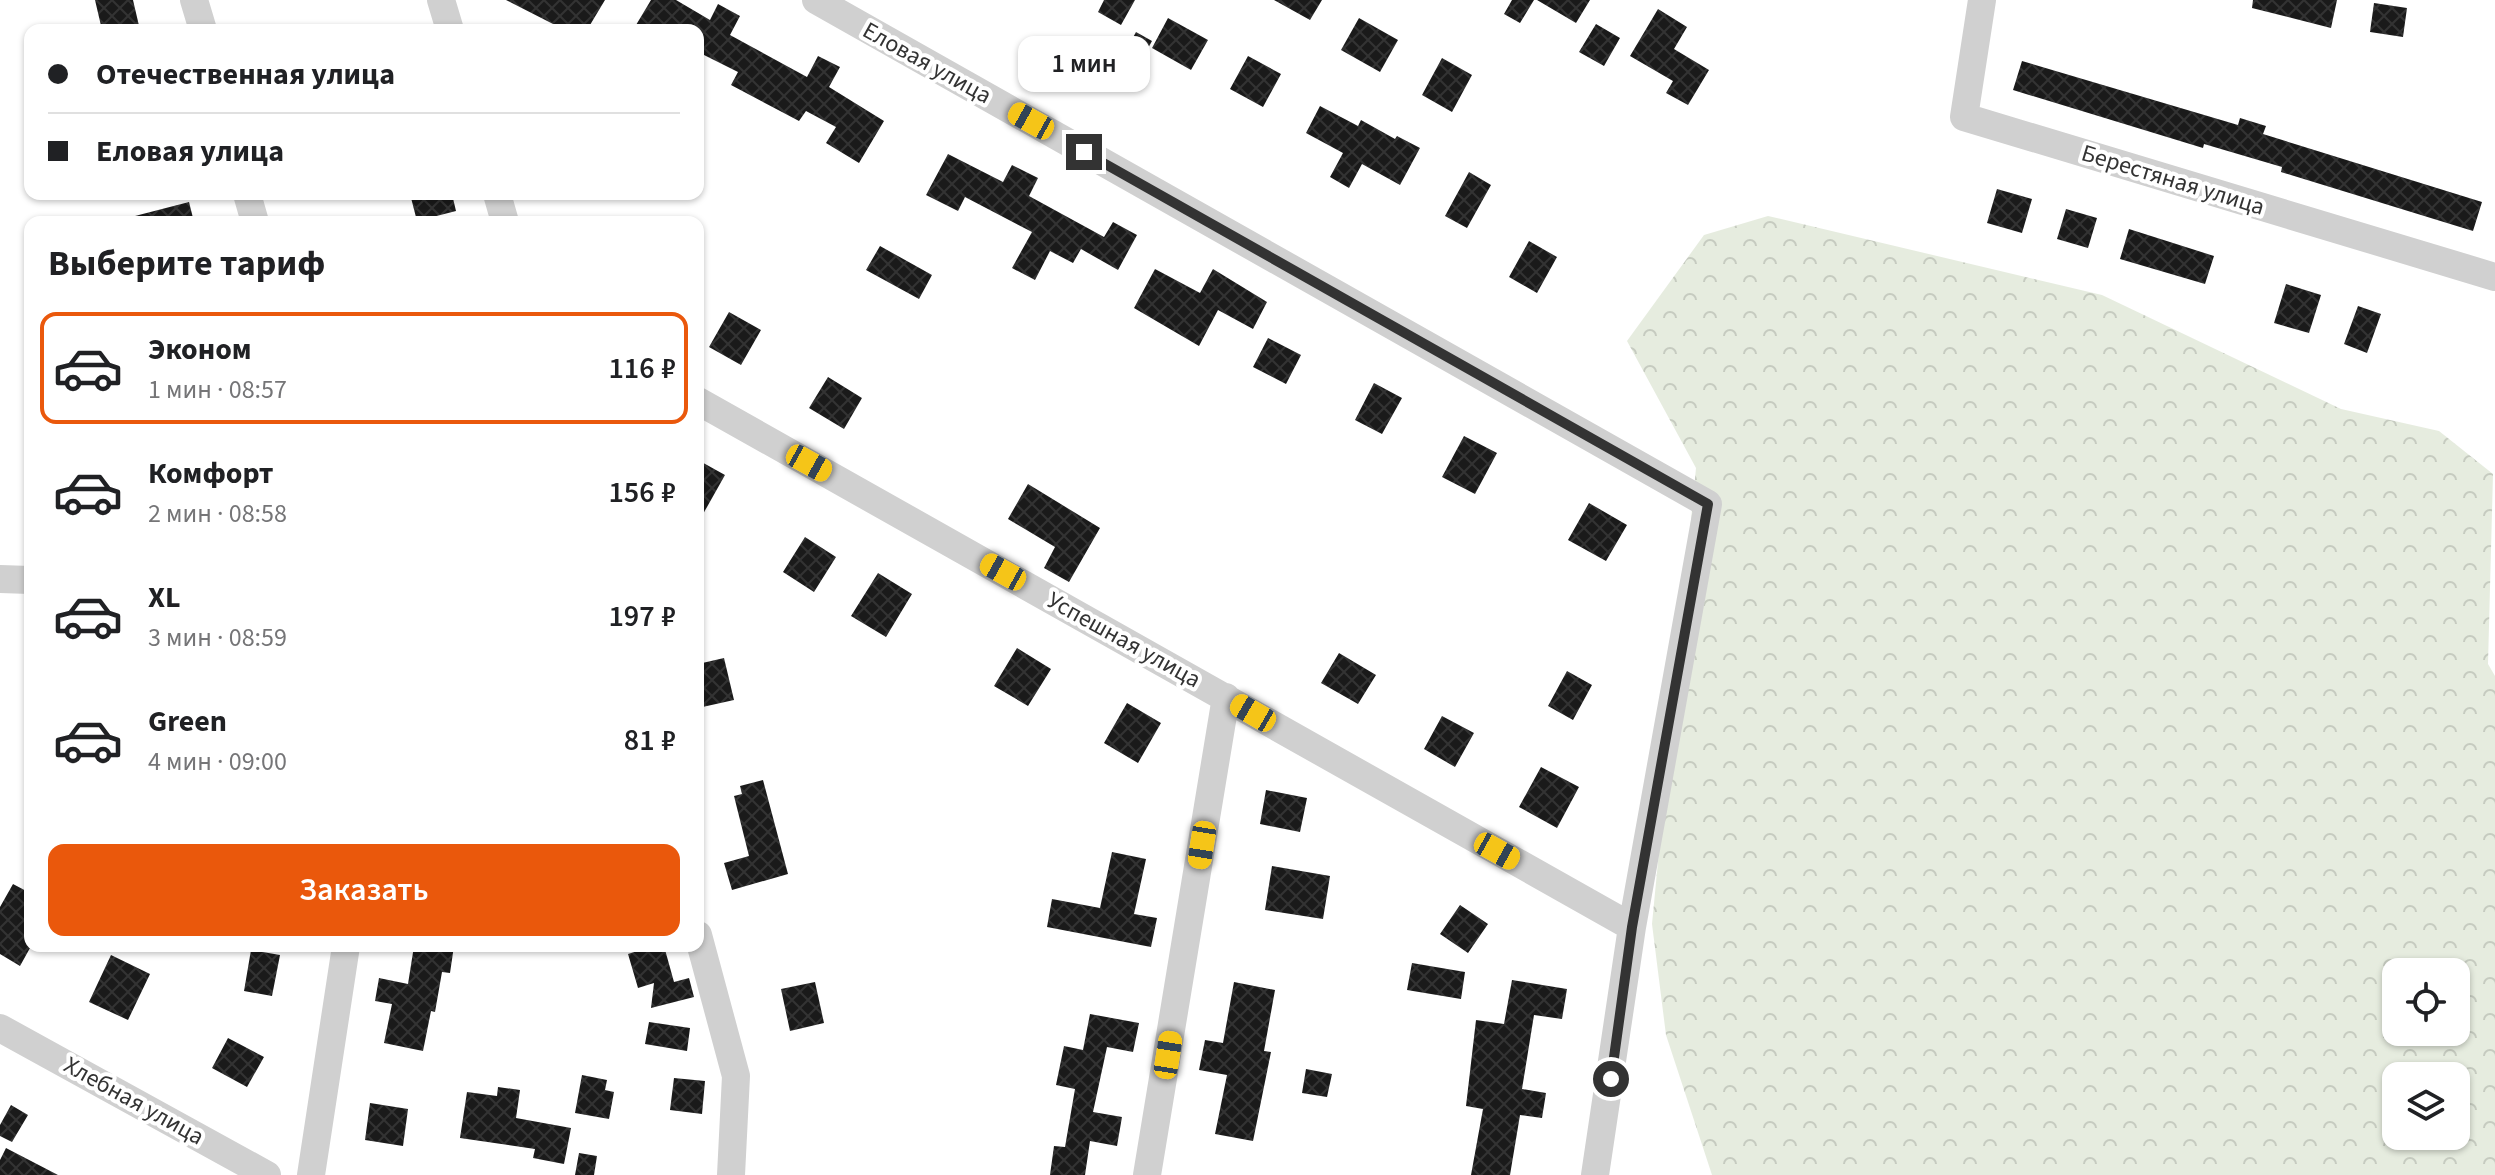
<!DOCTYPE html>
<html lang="ru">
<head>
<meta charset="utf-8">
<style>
  :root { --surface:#fff; --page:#f2f2f2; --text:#202124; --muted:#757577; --line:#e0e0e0; --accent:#ea580c }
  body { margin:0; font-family:"Source Sans 3",sans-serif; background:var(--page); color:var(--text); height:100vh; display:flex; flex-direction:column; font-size:30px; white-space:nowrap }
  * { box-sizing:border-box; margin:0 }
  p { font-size:26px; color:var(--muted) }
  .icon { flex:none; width:44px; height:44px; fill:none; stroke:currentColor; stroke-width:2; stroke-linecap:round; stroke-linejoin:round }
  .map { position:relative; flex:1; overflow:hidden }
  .panel { position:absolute; left:24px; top:216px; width:680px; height:736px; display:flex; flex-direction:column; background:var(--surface); border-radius:16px; box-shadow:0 2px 6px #0004 }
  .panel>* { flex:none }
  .top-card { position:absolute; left:24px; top:24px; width:680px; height:176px; border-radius:16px; box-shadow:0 2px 6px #0004; display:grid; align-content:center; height:176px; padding:0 24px; background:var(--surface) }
  .tools { position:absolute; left:2382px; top:958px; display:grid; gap:16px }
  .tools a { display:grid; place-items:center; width:88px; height:88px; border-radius:16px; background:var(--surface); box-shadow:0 2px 6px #0004; font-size:40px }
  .end { position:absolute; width:36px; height:36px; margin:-18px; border:10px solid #333; background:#fff; box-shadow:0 0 0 4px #fff }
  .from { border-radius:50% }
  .bubble { position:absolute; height:56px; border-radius:16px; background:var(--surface); box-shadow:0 2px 6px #0004; font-size:26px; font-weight:600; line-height:56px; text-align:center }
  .car { position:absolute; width:24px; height:48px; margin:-24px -12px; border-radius:10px; box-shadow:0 0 6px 2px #0007; background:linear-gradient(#f5c518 24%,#345 0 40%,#f5c518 0 76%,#345 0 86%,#f5c518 0) }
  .top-card b { display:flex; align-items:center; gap:28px; height:76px; font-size:30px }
  .top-card b+b { border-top:2px solid var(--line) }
  .top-card i { width:20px; height:20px; background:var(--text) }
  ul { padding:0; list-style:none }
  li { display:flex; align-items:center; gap:24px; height:112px; margin:0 16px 12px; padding:0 8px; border:4px solid transparent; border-radius:16px }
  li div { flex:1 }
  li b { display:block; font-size:30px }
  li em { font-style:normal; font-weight:600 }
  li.current { border-color:var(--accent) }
  li>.icon { width:72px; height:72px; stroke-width:1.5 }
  h2 { padding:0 24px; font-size:36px; line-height:96px }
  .cta { display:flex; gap:16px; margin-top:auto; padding:16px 24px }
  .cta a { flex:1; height:92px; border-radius:16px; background:var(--accent); color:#fff; font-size:32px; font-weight:600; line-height:92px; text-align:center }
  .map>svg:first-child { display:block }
</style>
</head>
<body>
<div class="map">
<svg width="2495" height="1175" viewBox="0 0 2495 1175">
  <defs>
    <pattern id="forest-crowns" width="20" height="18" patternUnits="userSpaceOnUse" patternTransform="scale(2)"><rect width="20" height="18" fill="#e6ecdf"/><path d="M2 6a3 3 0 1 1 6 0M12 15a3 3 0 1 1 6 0" fill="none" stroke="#c6cbc0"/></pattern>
    <pattern id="building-cross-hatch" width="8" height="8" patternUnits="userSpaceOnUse" patternTransform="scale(2)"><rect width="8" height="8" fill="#1a1a1a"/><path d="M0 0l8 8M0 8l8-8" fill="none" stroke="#333"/></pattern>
  </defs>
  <rect width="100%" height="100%" fill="#fff"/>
  <path fill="url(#forest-crowns)" fill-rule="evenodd" d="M1768 216 2102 295 2341 409 2439 431 2493 474 2488 664 2495 676V1175H1712L1666 1035 1652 924 1696 468 1627 341 1704 235ZM2396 972H2456V1032H2396ZM2396 1076H2456V1136H2396Z"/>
  <path fill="url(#building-cross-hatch)" d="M95 0H133L140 30H102Z
    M506 0H605L587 30H552L555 25Z
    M651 0H676L710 20 718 4 740 16 730 35 807 77 818 56 840 67 829 87 884 121 859 163 826 143 836 127 806 111 799 121 731 85 738 72 698 52V30H633Z
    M1104 0H1135L1121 25 1098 12Z
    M1274 0H1322L1310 20Z
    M1512 0H1534L1520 23 1504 14Z
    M1537 0H1590L1576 23Z
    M2253 0H2337L2331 28 2252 8Z
    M2374 3 2407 8 2403 37 2370 32Z
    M1658 9 1687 27 1674 49 1709 70 1688 105 1666 93 1673 81 1630 56Z
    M1168 18 1208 40 1191 70 1152 48Z
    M1359 18 1398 40 1380 72 1341 50Z
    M1596 24 1620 38 1604 66 1579 52Z
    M1136 32 1152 41 1136 70 1120 61Z
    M1248 56 1281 74 1263 107 1230 89Z
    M1442 58 1472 75 1452 112 1422 95Z
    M2022 61 2238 125 2240 118 2266 126 2263 134 2482 202 2473 231 2281 172 2282 167 2204 144 2203 148 2013 90Z
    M1320 106 1358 126 1361 120 1395 139 1397 136 1420 148 1400 185 1362 164 1349 188 1330 177 1343 153 1306 133Z
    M948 154 1003 182 1012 165 1038 178 1029 196 1104 237 1113 222 1137 235 1118 270 1081 249 1073 263 1050 251 1035 280 1012 268 1032 232 965 197 958 211 926 195Z
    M1469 172 1491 185 1467 228 1445 216Z
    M1997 189 2032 199 2022 233 1987 223Z
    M410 194H452L456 211 417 221Z
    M189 202 194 222H136L135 216Z
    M2066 209 2097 218 2088 248 2057 239Z
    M2129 229 2214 256 2205 284 2120 259Z
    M1529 241 1557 257 1537 293 1509 277Z
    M880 246 932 275 919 299 866 270Z
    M1155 269 1200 293 1213 269 1267 302 1253 329 1218 310 1199 346 1134 308Z
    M2286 284 2321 295 2309 333 2274 323Z
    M2358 306 2381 314 2367 353 2344 344Z
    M729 312 761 330 741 365 709 347Z
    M1268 338 1301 355 1286 384 1253 367Z
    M828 377 862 398 844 429 809 408Z
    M1374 383 1402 398 1382 434 1355 420Z
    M1464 436 1497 453 1475 494 1442 477Z
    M698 460 725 475 698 523Z
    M1028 484 1100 528 1069 582 1044 568 1055 547 1008 519Z
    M1589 503 1627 525 1606 561 1568 540Z
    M805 537 836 557 814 592 783 572Z
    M878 573 912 594 886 637 851 616Z
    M1017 648 1051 669 1028 706 994 686Z
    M1339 653 1376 675 1358 704 1321 683Z
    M724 658 734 700 698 708V664Z
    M1567 671 1592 685 1573 720 1548 706Z
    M1127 703 1161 723 1138 763 1104 743Z
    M1442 716 1474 733 1455 767 1424 749Z
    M1541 767 1579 787 1557 828 1519 807Z
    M763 780 788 874 732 890 724 863 749 856 734 796 742 794 740 786Z
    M1266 790 1307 798 1300 832 1260 824Z
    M1112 852 1146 859 1134 914 1157 918 1151 947 1047 927 1052 899 1100 908Z
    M1272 866 1330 876 1323 919 1265 910Z
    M13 884 30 893V948L20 966 0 954V907Z
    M1460 905 1488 924 1468 953 1440 934Z
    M414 946H454L450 973 442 972 435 1012 431 1011 423 1051 384 1043 392 1004 375 1001 379 978 408 984Z
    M653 946H664L674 982 689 978 694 997 651 1008 654 983 638 988 628 954Z
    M251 950 280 955 272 996 244 991Z
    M111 955 150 974 128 1020 89 1002Z
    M1412 963 1465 972 1461 999 1407 990Z
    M1512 980 1567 989 1562 1019 1534 1015 1522 1089 1546 1093 1542 1118 1520 1115 1510 1175H1471L1483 1109 1466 1106 1476 1020 1504 1024Z
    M815 982 824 1023 790 1031 781 989Z
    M1234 982 1275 990 1264 1051 1271 1052 1253 1141 1215 1134 1227 1075 1199 1070 1205 1040 1223 1043Z
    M1090 1014 1139 1023 1133 1052 1107 1047 1093 1112 1122 1117 1117 1146 1090 1141 1085 1175H1050L1054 1146 1065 1147 1075 1089 1056 1085 1064 1046 1083 1050Z
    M649 1022 690 1028 687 1051 645 1044Z
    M228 1038 264 1057 247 1087 212 1068Z
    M1306 1069 1332 1074 1327 1097 1302 1093Z
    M582 1075 607 1080 605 1090 614 1092 609 1119 575 1113Z
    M674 1078 705 1081 702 1114 670 1110Z
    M498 1087 520 1090 516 1118 571 1128 564 1164 533 1158 535 1149 460 1138 467 1092 497 1096Z
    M370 1103 408 1109 403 1146 365 1140Z
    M11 1105 28 1115 12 1142 0 1136V1125Z
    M6 1148 58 1175H0V1160Z
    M579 1153 597 1156 594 1175H575Z"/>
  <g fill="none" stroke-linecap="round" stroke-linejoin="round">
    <path stroke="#d0d0d0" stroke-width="28" d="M194 0 203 30
      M441 0 450 30
      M816 0 1708 504 1632 927 1595 1175
      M1982 0 1964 117 2495 277
      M247 194 255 222
      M497 194 505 222
      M698 401 1632 927
      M0 579 30 580
      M698 935 736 1076 731 1175
      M0 1028 267 1175
      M311 1175 346 946
      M1147 1175 1226 697"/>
  </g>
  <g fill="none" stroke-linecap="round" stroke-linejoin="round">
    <path stroke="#333" stroke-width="10" d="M1084 152 1708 504 1632 927 1611 1079"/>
  </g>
  <g text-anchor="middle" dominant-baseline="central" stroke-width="8" stroke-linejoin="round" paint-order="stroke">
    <g font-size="24" fill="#333" stroke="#fff">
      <text transform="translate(927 63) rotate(29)">Еловая улица</text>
      <text transform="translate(2173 180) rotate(17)">Берестяная улица</text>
      <text transform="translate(1124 640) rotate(29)">Успешная улица</text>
      <text transform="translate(134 1101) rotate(29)">Хлебная улица</text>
    </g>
  </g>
</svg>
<div class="tools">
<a><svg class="icon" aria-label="locate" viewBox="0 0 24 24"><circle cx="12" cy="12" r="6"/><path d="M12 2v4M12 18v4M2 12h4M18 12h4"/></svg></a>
<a><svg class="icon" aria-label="layers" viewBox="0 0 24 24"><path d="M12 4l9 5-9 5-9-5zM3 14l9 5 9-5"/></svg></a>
</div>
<i class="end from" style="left:1611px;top:1079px"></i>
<i class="end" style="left:1084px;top:152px"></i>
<div class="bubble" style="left:1018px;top:36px;width:132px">1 мин</div>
<i class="car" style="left:1031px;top:121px;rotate:299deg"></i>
<i class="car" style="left:809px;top:463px;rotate:119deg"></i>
<i class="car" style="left:1003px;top:572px;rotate:299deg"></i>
<i class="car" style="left:1253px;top:713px;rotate:300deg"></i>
<i class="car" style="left:1202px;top:845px;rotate:189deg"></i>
<i class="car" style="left:1497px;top:851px;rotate:119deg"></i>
<i class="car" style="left:1168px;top:1055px;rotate:9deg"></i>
<div class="top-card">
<b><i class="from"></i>Отечественная улица</b>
<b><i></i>Еловая улица</b>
</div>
<section class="panel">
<h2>Выберите тариф</h2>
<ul>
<li class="current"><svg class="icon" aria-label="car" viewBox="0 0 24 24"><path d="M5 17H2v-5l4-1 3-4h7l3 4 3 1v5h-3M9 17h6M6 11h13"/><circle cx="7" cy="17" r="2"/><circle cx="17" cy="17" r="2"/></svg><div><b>Эконом</b><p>1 мин · 08:57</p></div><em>116 ₽</em></li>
<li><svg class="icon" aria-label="car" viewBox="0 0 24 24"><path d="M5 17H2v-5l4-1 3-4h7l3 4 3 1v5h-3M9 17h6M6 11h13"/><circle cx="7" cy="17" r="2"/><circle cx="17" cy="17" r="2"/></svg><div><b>Комфорт</b><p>2 мин · 08:58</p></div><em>156 ₽</em></li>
<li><svg class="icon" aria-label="car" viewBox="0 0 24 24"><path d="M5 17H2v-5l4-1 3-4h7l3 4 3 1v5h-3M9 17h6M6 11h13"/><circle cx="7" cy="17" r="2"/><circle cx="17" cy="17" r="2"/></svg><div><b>XL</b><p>3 мин · 08:59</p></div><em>197 ₽</em></li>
<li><svg class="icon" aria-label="car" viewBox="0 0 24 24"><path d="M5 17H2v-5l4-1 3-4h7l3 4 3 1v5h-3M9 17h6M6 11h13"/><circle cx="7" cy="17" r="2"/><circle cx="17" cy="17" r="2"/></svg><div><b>Green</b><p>4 мин · 09:00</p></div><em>81 ₽</em></li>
</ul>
<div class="cta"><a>Заказать</a></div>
</section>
</div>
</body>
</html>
